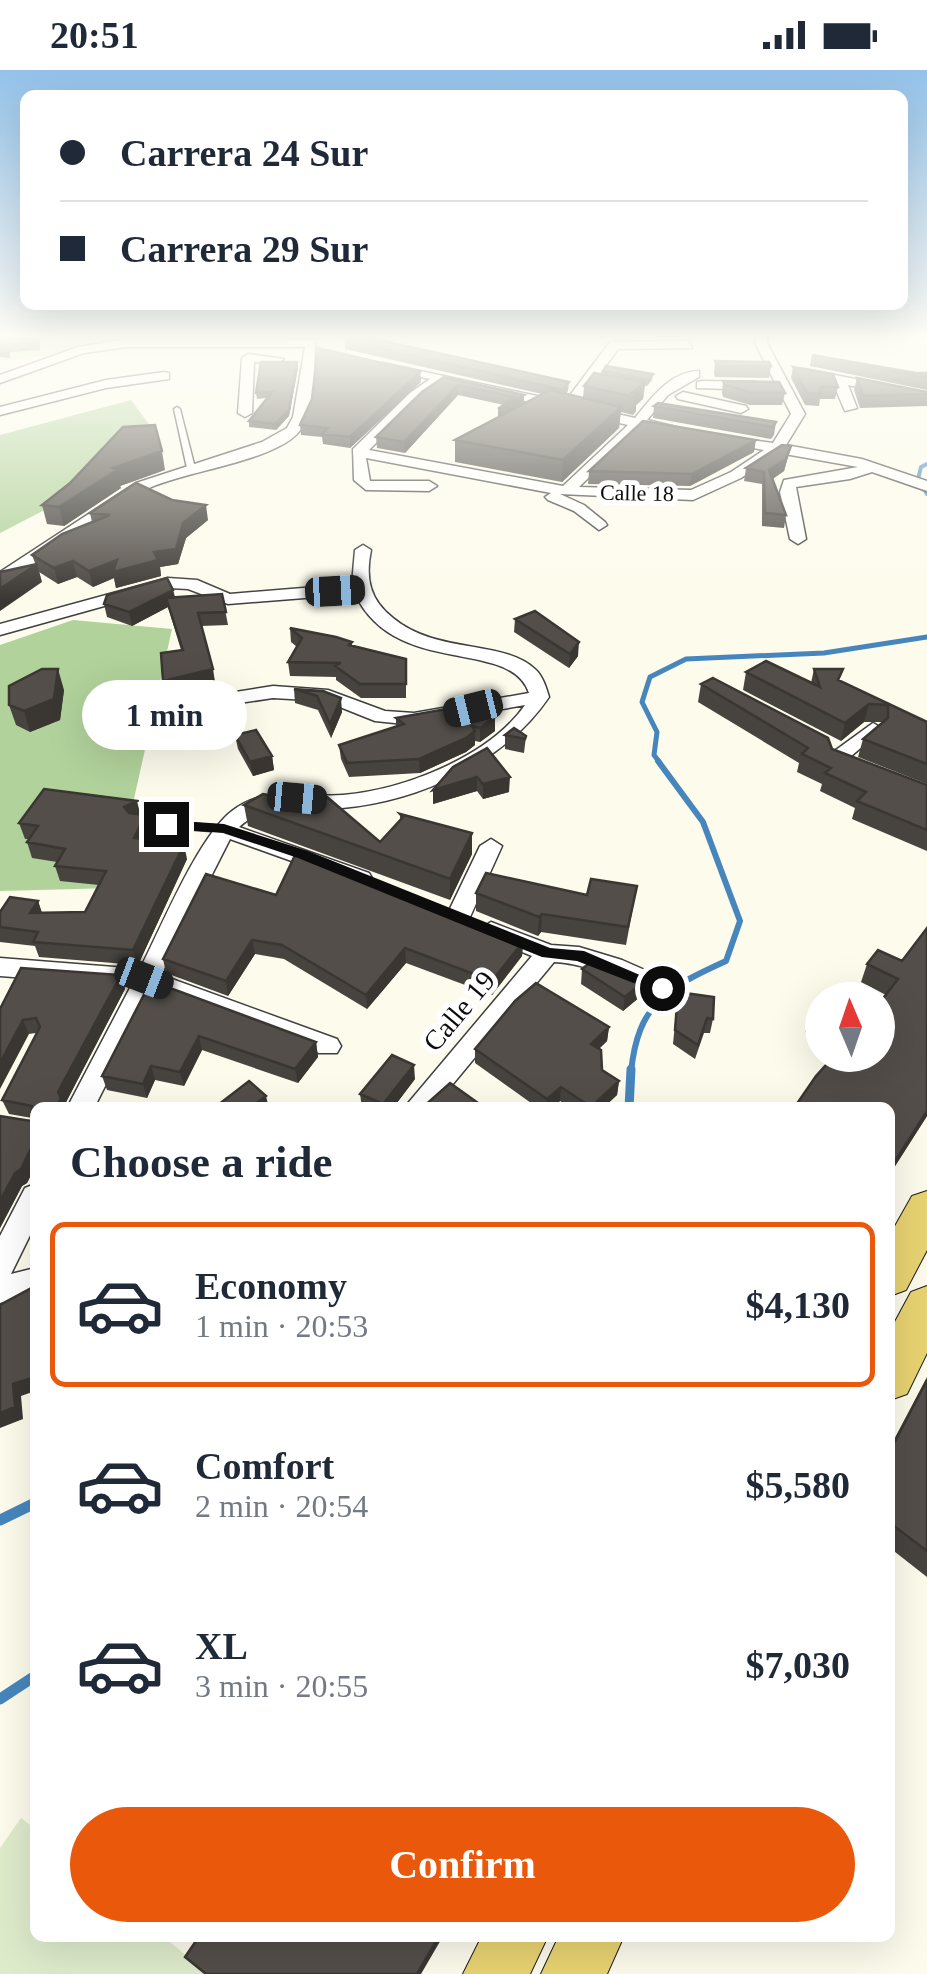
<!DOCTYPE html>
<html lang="en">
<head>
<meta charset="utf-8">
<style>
  :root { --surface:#fff; --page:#f2f2f3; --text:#1f2937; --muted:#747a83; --line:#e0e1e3; --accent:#ea580c }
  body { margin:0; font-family:"Times New Roman",serif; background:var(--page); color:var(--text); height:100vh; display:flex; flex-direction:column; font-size:38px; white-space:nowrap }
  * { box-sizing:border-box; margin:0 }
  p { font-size:32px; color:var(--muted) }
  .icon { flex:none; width:55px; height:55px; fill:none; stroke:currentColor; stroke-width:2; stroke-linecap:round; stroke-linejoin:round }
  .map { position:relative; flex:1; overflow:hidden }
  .details { position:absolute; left:30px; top:1032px; width:865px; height:840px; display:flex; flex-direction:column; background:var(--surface); border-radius:15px; box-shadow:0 10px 40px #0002 }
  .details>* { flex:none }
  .guide { position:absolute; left:20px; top:20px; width:888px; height:220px; border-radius:15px; box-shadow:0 10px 40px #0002; display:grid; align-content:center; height:220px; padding:0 40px; background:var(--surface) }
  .needle { width:65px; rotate:358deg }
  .buttons { position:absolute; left:805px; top:912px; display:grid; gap:20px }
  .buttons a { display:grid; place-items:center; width:90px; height:90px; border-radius:50%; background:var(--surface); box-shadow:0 10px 40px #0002; font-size:50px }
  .end { position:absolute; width:45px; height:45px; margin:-22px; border:12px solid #0c0c0c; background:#fff; box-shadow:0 0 0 5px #fff }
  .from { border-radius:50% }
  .bubble { position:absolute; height:70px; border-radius:35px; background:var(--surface); box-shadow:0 10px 40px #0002; font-size:32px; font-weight:700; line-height:70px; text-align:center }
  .car { position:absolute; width:30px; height:60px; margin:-30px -15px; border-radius:12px; box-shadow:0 0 8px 2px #0007; background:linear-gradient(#222 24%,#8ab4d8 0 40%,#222 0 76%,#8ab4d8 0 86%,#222 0) }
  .guide b { display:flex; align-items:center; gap:35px; height:95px; font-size:38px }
  .guide b+b { border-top:2px solid var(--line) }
  .guide i { width:25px; height:25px; background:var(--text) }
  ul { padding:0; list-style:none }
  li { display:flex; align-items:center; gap:30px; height:165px; margin:0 20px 15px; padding:0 20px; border:5px solid transparent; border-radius:15px }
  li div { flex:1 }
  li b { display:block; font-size:38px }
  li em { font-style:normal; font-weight:700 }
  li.on { border-color:var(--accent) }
  li>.icon { width:90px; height:90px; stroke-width:1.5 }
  h2 { padding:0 40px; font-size:45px; line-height:120px }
  .cta { display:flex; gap:20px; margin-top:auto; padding:20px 40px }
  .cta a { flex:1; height:115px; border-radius:60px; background:var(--accent); color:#fff; font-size:40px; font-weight:700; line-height:115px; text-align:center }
  .status { display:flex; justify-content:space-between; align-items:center; height:70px; padding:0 50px; background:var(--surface); direction:ltr }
  .status svg { height:28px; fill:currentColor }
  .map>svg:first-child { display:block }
</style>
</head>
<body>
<div class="status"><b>20:51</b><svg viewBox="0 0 49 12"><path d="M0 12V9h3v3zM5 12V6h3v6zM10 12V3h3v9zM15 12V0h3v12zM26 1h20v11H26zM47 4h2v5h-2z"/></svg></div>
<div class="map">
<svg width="927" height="1904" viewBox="0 0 927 1904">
  <rect width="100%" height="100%" fill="#fdfbec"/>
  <path fill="#cde3ba" d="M0 265H293L297 269H188L0 291Z"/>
  <path fill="#b1d29b" d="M131 330 151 357 93 415 0 463V365Z
    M73 550 172 559 114 818 0 821V575Z"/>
  <path fill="#deebcb" d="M21 1748 35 1759V1868H165L209 1904H0V1778Z"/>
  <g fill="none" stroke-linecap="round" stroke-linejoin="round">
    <path stroke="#4686bd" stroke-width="4" d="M927 394 921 397 918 409 927 424"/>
    <path stroke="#4686bd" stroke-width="5" d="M660 693 654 685 657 662 642 632 650 607 686 589 824 583 927 567"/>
    <path stroke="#4686bd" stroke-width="6" d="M631 1002C638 933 667 918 726 891L740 851 703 752 658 691"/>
    <path stroke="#4686bd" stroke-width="9" d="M629 1038 631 999"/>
    <path stroke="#4686bd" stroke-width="11" d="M0 1450 35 1433
      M0 1629 35 1606"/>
    <defs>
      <path id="lane" d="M177 337 180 339 195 398 191 400 187 398 174 339Z
        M137 750 224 756 229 759 224 762 133 755 132 753Z"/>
      <path id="street" d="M756 265H768L767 273 805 344 786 375 862 389 927 411V421L872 402 850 409 796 417 806 469 798 474 790 469 780 422 784 410 858 397 779 383 741 408 693 430 560 424 584 435 605 452 607 455 599 460 574 441 548 430 545 427 551 423 366 388 370 411H429L437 416 429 421 366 420 354 410 353 379 410 323 430 309 383 299V293L565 332 610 272 688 271 692 278 618 279 577 335 635 348C651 328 671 301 699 301V307L668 325 647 350 676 357V363L641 357 579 417 691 420 731 402 764 380 720 372V366L773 373 791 344 755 273ZM443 312 628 355 563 416 369 380 420 329Z
        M126 269 316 270C312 292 318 343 297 364 269 392 185 401 147 419 96 444 56 497 0 514V502L136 413 262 372 287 358 293 347 305 277H126L84 283 0 313V305L78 277Z
        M248 284 284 289 278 293 254 292 252 343 245 347 238 343 242 288Z
        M804 299 927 323V331L848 315 857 338 845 341 833 313 799 306V300Z
        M164 302 169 303V309L106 318 0 345V337L106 310Z
        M702 311 757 312 764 316 757 320 697 318V312Z
        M683 322 746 336 748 339 741 343 678 329 676 326Z
        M363 475 371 480C365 509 370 530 393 548 437 585 505 569 536 600 543 607 546 617 549 627 505 692 420 731 342 738 300 741 276 725 239 757L369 803 372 808 369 813H353L230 769 161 905 337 969 341 976 337 983H319L153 921 94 1038H67L131 916 0 906V888L140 899C161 858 198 767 232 741 267 714 303 728 343 725 403 720 489 687 525 635L414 655 375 651 325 631 273 628 160 645 150 639 153 635 273 616 328 620 385 641 414 643 529 623C510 567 396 609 355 524L228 534 188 519 169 518 0 565V554L168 508 197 510 230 524 352 514 355 480Z
        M873 653 883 659 850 687 864 693V701L857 703 829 693V685Z
        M491 769 502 776 470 847 466 853H450L446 847 480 776Z
        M491 852 551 875 579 877 622 890 672 912 675 918 663 927C625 915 595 894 554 892L433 1038H404L532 886 483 866 479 860Z
        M35 1114V1155L11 1204 35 1198V1224L0 1233V1166L25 1118Z"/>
      <path id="primary" d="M927 1121V1180L906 1220 890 1226V1165L912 1126Z
        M927 1216V1283L907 1324 890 1330V1261L911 1222Z
        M481 1868H547L530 1904H463Z
        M558 1868H623L607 1904H541Z"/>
    </defs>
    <use href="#lane" stroke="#3f3f3f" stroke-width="3"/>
    <use href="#street" stroke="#3f3f3f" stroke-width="3"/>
    <use href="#primary" stroke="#1d1d1d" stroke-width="2"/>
    <use href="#lane" fill="#fff" fill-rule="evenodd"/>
    <use href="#street" fill="#fff" fill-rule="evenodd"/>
    <use href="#primary" fill="#e8d371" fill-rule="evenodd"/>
  </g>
  <path fill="#47433f" d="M0 265H40V280L10 282V288L0 287Z
    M345 270 569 312 568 321 566 324 583 328 584 316 603 304V301L653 304 652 310 647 316H645L643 329 636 335V341L633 345 621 342 619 358 562 412 455 392V370L498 347V339L504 335 458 325 405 383 377 378 376 367 444 307 524 325V334L542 324 345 279Z
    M812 285 916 303H927V320L810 296Z
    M715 291 771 296 769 308 715 307 714 303Z
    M793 297 838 317 835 329H820L819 336 805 335 791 308Z
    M298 298 289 346 276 360 249 357V351L267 328 257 329 256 323Z
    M420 302 421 312 350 378 323 374 322 367 301 365 300 355Z
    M857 308 927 324V336L860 338 854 320Z
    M723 311 785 323 782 335H750L723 327 722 323Z
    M654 336 776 352 774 365 771 369 653 348Z
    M791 376 784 401 772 409 786 445 784 458 762 456V414L744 411 746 398Z
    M754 382 690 416 588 414 589 401Z
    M165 400 120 416 121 418 64 456 47 454 42 435Z
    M90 443 208 450 186 468 178 494 160 497 161 506 116 518 114 508 93 517 77 507 58 514 39 502 42 512 32 485 92 452Z
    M173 520 175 527 222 524 228 555 201 556 215 612 166 624 181 580 168 537 132 556 107 547 104 534Z
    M515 549 578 586 569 598 514 562Z
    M290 558 352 572V575L406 589V628H361L336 610V607L290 606 288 592 297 577 291 572Z
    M814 599 927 652V714L858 687 863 669 883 652H864L841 671 743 620 746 602 811 613Z
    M701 614 832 679 927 715V781L852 749 855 738 820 721 822 714 797 702 799 693 698 632Z
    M294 619 323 621 342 642 331 668 318 640 295 633Z
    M64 620 60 650 30 662 16 655 9 635Z
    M495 647V661L480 672 475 671V675L466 682 420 703 349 707 341 689 339 675 396 657V648Z
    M235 665 272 686 274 700 253 706 238 679Z
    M505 665 526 666 524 683 505 679Z
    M453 697 509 722 483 729 477 721 433 734Z
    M244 735 380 772 400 750V744L472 784 450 830 248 756Z
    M141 744 148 760 144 769 187 789 138 895 39 887 35 876 0 872V842L38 831 42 843 85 842 99 815 60 811 55 796 57 792 32 788 27 772 29 769H25L19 753Z
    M637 816 626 875 541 862 538 866 476 841V823L587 825Z
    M276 825 523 872 522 886 492 925 406 893 367 939 284 889 255 884 228 926 166 903 163 889Z
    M902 891 927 1046 890 1104V1038L878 985 886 925 861 912 867 894Z
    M582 899 643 912 641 926 623 941 581 914Z
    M121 905 125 919 64 1036 35 1038V1097L27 1113 22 1116 0 1158V1046L31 1051 32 1048 9 1044 2 1030 36 963 29 964 0 939Z
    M151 911 316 972 318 987 298 1013 202 980 184 1016 155 1010 147 1028 107 1020 102 1006Z
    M678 922 713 949 710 963H704L695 989 673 974Z
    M822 930V972L805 962 810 944Z
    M609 957 607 971 599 979 602 1000 619 1011 617 1025 603 1038H570L560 1031 552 1038H538L475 993V979Z
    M415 1009 393 1038H362L360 1024Z
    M927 1307V1507L890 1478V1377Z"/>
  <path fill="#3a3733" d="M297 292 298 298 289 346 276 360 275 354Z
    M420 302 421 312 350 378V367Z
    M645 312 643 329 636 335V341L633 345 634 327 632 323Z
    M458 315V325L405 383 404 372Z
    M524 325 523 335 498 349V339Z
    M621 337 619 358 562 412 563 390Z
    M756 370 754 382 690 416 692 404Z
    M791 376 784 401 767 413 769 400Z
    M162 381 165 400 120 416 121 418 64 456 59 437 113 398Z
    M206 435 208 450 186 468 178 494 160 497 161 506 116 518 114 508 93 517 89 501 117 490 154 482 183 453Z
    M73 491 77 507 58 514 54 498Z
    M37 494 42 512 0 541V519Z
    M173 520 176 533 166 528 168 537 132 556 129 542Z
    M579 572 578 586 569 598 570 584Z
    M58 599 64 620 60 650 30 662 24 641Z
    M213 599 215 612 166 624 163 611Z
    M341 628 342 642 331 668 330 654Z
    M869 634 864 652 841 671 845 653Z
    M495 647V661L480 672V658Z
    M475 661V675L466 682 420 703 419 689Z
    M272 686 274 700 253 706 250 692Z
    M477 707V721L433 734V720Z
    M510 707 509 722 483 729V714Z
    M137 731 141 747 128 752 124 737Z
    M145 745 148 760 138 783 134 768Z
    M472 763V784L450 830V809Z
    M184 774 187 789 138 895 133 880Z
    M38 831 43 846 30 843Z
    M542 844 541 862 538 866 539 847Z
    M252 870 255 884 228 926 226 911Z
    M523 872 522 886 492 925V911Z
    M405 878 406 893 367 939 366 925Z
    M121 905 125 919 64 1036 65 1038H56L58 1022Z
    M643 912 641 926 623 941 625 927Z
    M23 950 29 964 0 1019V993Z
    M609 957 607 971 589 988 591 974Z
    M199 966 202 980 184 1016 180 1002Z
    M316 972 318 987 298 1013 295 999Z
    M414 995 415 1009 393 1038H383V1034Z
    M151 996 155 1010 147 1028 143 1014Z
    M619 1011 617 1025 603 1038H591Z
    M561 1017 560 1031 552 1038H547V1029Z
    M266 1026 269 1038H250Z
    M927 1041V1046L890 1104V1099Z
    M35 1070V1097L27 1113 22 1116 0 1158V1131Z
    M35 1307V1321L21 1326 23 1349 0 1358V1343L13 1314Z
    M438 1868H442L421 1904H417Z"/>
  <path fill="#534e49" stroke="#3a3733" stroke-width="2.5" d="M0 265H37L6 267V273L0 272Z
    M357 265 569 312 563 320 345 270Z
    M318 278 420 302 350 367 322 364 328 358 300 355 312 329Z
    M812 285 916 303H927V308Z
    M715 291 769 292 771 296H717Z
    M261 292H297L289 340 275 354 249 351 272 322 256 323Z
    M606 296 653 304 648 310 603 301Z
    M793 297 833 304 838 317H819L821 324 807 323Z
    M594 303 645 312 632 323H637L634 327 584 316Z
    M444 307 524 325 498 339 514 327 458 315 404 372 376 367 422 322Z
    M857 308 927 322V324L863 326Z
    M723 311 779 312 785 323H752L725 315Z
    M550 320 621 337 563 390 455 370Z
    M658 333 776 352 773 357 654 336Z
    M643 351 756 370 692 404 589 401Z
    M155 355 162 381 113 398 117 400 59 437 42 435 70 413 123 357Z
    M782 375 791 376 786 389 769 400 786 445 765 443 764 402 746 398Z
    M136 413 172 430 206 435 183 453 176 479 154 482 158 490 113 502 117 490 89 501 73 491 54 498 32 485 62 464 110 445 90 443Z
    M37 494 0 519V502Z
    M167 508 173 520 129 542 104 534 107 525Z
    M222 524 226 542 198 543 213 599 163 611 161 583 183 580 166 528Z
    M535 541 579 572 570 584 515 549Z
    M290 558 336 567 352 572 349 575 406 589V614H360L335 596 341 593 288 592 302 568Z
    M766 591 820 617 814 599H843L838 610 927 652V694L863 669 888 648V635L869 634 845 653 746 602Z
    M42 599H58L54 629 24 641 9 635V616Z
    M713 608 828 668 832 679 927 715V760L857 731 866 722 825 703 831 698 802 684 808 678 701 614Z
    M294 619 323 621 341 628 330 654 317 626Z
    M474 634 495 647 480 658 472 656 475 661 466 668 419 689 347 693 339 675 404 654 396 648Z
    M514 658 526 666 525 669 505 665Z
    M256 660 272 686 250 692 235 665Z
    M487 678 510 707 483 714 477 707 433 720 453 697Z
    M44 719 137 731 124 737 129 743 145 745 134 768 184 774 133 880 33 872 38 862 0 857V842L10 827 38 831 30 843 85 842 106 801 55 796 65 779 27 772 38 756 19 753Z
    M296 720 327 727 380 772 403 747 400 744 472 763 450 809 244 735 263 724 290 729Z
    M297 781 523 872 492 911 405 878 366 925 282 875 252 870 226 911 163 889 206 804 276 825Z
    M486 803 587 825 591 809 637 816 628 857 542 844 539 847 476 823Z
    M927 858V1041L890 1099V1038H794L816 1006 835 985H878V935L898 909 867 894 878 880 902 891Z
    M595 889 643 912 625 927 582 899Z
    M21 898 121 905 58 1022 61 1028 56 1038H35V1070L21 1099 15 1103 0 1131V1046L31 1051 32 1036 2 1030 40 957 36 948 23 950 0 993V939Z
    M151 911 316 972 295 999 199 966 180 1002 151 996 143 1014 102 1006Z
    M536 913 609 957 591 974 601 980 602 1000 619 1011 591 1037 561 1017 547 1029 475 979 515 931Z
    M832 920 852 930H823Z
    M678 922 714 927 713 949 707 948 698 975 675 960Z
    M822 930V951L810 944Z
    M392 985 414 995 383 1034 360 1024Z
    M249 1011 266 1026 250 1038H214Z
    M450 1013 485 1038H422Z
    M35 1216V1307L13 1314 15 1337 0 1343V1235Z
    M927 1310V1481L890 1453V1381Z
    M198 1868H438L417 1904H206L185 1887Z"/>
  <linearGradient id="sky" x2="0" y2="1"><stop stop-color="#94c2ea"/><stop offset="0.5" stop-color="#fefdf6"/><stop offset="1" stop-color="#fefdf6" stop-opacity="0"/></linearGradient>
  <rect width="927" height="531" fill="url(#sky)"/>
  <path fill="#0c0c0c" d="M166 750 224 754 308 781 550 878 584 881 670 918 662 924 577 891 542 887 298 788 223 763 161 758 159 754Z"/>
  <g text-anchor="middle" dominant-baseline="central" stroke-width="10" stroke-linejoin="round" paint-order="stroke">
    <g font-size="22" fill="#0c0c0c" stroke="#fff">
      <text transform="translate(637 423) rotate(1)">Calle 18</text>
    </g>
    <g font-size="28" fill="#0c0c0c" stroke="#fff">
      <text transform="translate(459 941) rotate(-50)">Calle 19</text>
    </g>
  </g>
</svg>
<div class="buttons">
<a><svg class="needle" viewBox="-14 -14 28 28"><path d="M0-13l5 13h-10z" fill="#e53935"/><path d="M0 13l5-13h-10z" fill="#747a83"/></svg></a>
</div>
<i class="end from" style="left:662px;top:918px"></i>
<i class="end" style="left:166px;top:754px"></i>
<div class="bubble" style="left:82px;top:610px;width:165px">1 min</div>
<i class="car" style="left:335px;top:521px;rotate:87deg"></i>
<i class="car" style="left:473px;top:638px;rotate:256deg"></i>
<i class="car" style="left:297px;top:728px;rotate:95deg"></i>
<i class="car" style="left:144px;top:908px;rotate:111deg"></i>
<div class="guide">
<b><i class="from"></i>Carrera 24 Sur</b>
<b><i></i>Carrera 29 Sur</b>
</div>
<section class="details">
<h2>Choose a ride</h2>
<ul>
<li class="on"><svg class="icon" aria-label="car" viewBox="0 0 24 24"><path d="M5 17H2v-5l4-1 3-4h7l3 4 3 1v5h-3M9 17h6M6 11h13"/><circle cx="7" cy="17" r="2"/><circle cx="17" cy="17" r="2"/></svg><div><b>Economy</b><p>1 min · 20:53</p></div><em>$4,130</em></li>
<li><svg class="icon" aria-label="car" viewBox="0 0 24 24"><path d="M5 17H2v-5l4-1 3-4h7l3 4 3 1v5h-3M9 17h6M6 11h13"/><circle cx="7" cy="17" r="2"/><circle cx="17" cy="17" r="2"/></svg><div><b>Comfort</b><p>2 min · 20:54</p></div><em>$5,580</em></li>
<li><svg class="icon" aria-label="car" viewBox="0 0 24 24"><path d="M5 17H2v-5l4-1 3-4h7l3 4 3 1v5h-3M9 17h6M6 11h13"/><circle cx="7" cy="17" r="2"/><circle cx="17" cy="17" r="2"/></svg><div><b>XL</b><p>3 min · 20:55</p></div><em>$7,030</em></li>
</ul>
<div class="cta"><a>Confirm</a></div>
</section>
</div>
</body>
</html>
